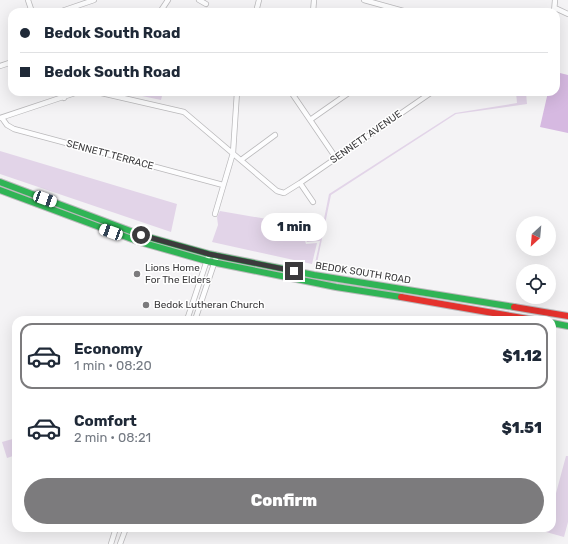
<!DOCTYPE html>
<html lang="en">
<head>
<meta charset="utf-8">
<style>
  :root { --surface:#fff; --page:#f6f6f7; --text:#1f2937; --muted:#747a83; --line:#e0e1e3; --accent:#7c7b7d }
  body { margin:0; font-family:Rubik,sans-serif; background:var(--page); color:var(--text); height:100vh; display:flex; flex-direction:column; font-size:15px; white-space:nowrap }
  * { box-sizing:border-box; margin:0 }
  p { font-size:13px; color:var(--muted) }
  .icon { flex:none; width:22px; height:22px; fill:none; stroke:currentColor; stroke-width:2; stroke-linecap:round; stroke-linejoin:round }
  .map { position:relative; flex:1; overflow:hidden }
  .side { position:absolute; left:12px; top:316px; width:544px; height:216px; display:flex; flex-direction:column; background:var(--surface); border-radius:12px; box-shadow:0 4px 16px #0002 }
  .side>* { flex:none }
  .banner { position:absolute; left:8px; top:8px; width:552px; height:88px; border-radius:12px; box-shadow:0 4px 16px #0002; display:grid; align-content:center; height:88px; padding:0 12px; background:var(--surface) }
  .needle { width:26px; rotate:206deg }
  .tools { position:absolute; left:516px; top:216px; display:grid; gap:8px }
  .tools a { display:grid; place-items:center; width:40px; height:40px; border-radius:50%; background:var(--surface); box-shadow:0 4px 16px #0002; font-size:20px }
  .end { position:absolute; width:18px; height:18px; margin:-9px; border:5px solid #3b3a3c; background:#fff; box-shadow:0 0 0 2px #fff }
  .from { border-radius:50% }
  .bubble { position:absolute; height:28px; border-radius:14px; background:var(--surface); box-shadow:0 4px 16px #0002; font-size:13px; font-weight:800; line-height:28px; text-align:center }
  .car { position:absolute; width:12px; height:24px; margin:-12px -6px; border-radius:5px; box-shadow:0 0 3px 1px #0007; background:linear-gradient(#fff 24%,#345 0 40%,#fff 0 76%,#345 0 86%,#fff 0) }
  .banner b { display:flex; align-items:center; gap:14px; height:38px; font-size:15px }
  .banner b+b { border-top:1px solid var(--line) }
  .banner i { width:10px; height:10px; background:var(--text) }
  ul { padding:7px 0 0; list-style:none }
  li { display:flex; align-items:center; gap:12px; height:66px; margin:0 8px 6px; padding:0 4px; border:2px solid transparent; border-radius:12px }
  li div { flex:1 }
  li b { display:block; font-size:15px }
  li em { font-style:normal; font-weight:800 }
  li.active { border-color:var(--accent) }
  li>.icon { width:36px; height:36px; stroke-width:1.5 }
  .cta { display:flex; gap:8px; margin-top:auto; padding:8px 12px }
  .cta a { flex:1; height:46px; border-radius:24px; background:var(--accent); color:#fff; font-size:16px; font-weight:800; line-height:46px; text-align:center }
  .map>svg:first-child { display:block }
</style>
</head>
<body>
<div class="map">
<svg width="568" height="544" viewBox="0 0 568 544">
  <rect width="100%" height="100%" fill="#f4f3f5"/>
  <path fill="#e2d4e8" d="M123 92H163L161 100Z
    M516 92H526L527 104 456 114 331 195 316 268 314 267 320 241 307 242 305 238 322 229 329 194 455 113 517 103Z
    M0 151 177 204 171 232 0 174Z
    M220 211 319 228V229L304 237 306 244 317 243 312 264 212 242 218 225 217 217Z
    M16 438V455L7 458 2 442Z
    M566 456H568V522L564 537 546 532 547 528H552V508Z"/>
  <path fill="#d6b9e1" d="M556 72 568 75V133L540 127 548 92H556Z"/>
  <g fill="none" stroke-linecap="round" stroke-linejoin="round">
    <defs>
      <path id="street" d="M28 0 32 12
        M199 0 206 4
        M364 0 407 12
        M555 8 568 14
        M59 12 94 0
        M160 12 168 0
        M256 12 259 0
        M313 12 314 0
        M554 12 555 0
        M0 66 12 62
        M61 92 64 98
        M97 92 184 112 277 191 284 193 300 183 432 92
        M291 92 336 158
        M0 118 78 92
        M2 118 7 125 14 129 223 185
        M310 120 350 92
        M241 160 275 135
        M300 183 313 202
        M215 214 233 153 237 92
        M187 320 209 254
        M195 320 217 255
        M111 544 116 528
        M120 544 126 528"/>
      <path id="fast" d="M0 182 141 235 209 254 314 275 514 307
        M0 190 140 242 207 261 336 287 401 297
        M552 323 568 326"/>
      <path id="jam" d="M401 297 534 320
        M514 307 568 316"/>
    </defs>
    <use href="#street" stroke="#bab9bb" stroke-width="6"/>
    <use href="#fast" stroke="#bab9bb" stroke-width="8"/>
    <use href="#jam" stroke="#bab9bb" stroke-width="8"/>
    <use href="#street" stroke="#fdfdfe" stroke-width="4.5"/>
    <use href="#fast" stroke="#30b455" stroke-width="6"/>
    <use href="#jam" stroke="#e5322d" stroke-width="6"/>
  </g>
  <g fill="none" stroke-linecap="round" stroke-linejoin="round">
    <path stroke="#3b3a3c" stroke-width="5" d="M141 235 209 254 294 271"/>
  </g>
  <g fill="#7c7b7d" stroke="#fff" stroke-width="1.5">
    <circle cx="137" cy="274" r="4"/>
    <circle cx="146" cy="305" r="4"/>
  </g>
  <g text-anchor="middle" dominant-baseline="central" stroke-width="3" stroke-linejoin="round" paint-order="stroke">
    <g font-size="10" fill="#3b3a3c" stroke="#fff">
      <text transform="translate(366 137) rotate(-35)">SENNETT AVENUE</text>
      <text transform="translate(110 155) rotate(15)">SENNETT TERRACE</text>
      <text transform="translate(363 273) rotate(9)">BEDOK SOUTH ROAD</text>
    </g>
    <g font-size="10" fill="#3b3a3c" stroke="#fff" text-anchor="start">
      <text x="145" y="268">Lions Home<tspan x="145" dy="12">For The Elders</tspan></text>
      <text x="154" y="305">Bedok Lutheran Church</text>
    </g>
  </g>
</svg>
<div class="tools">
<a><svg class="needle" viewBox="-14 -14 28 28"><path d="M0-13l5 13h-10z" fill="#e53935"/><path d="M0 13l5-13h-10z" fill="#747a83"/></svg></a>
<a><svg class="icon" aria-label="locate" viewBox="0 0 24 24"><circle cx="12" cy="12" r="6"/><path d="M12 2v4M12 18v4M2 12h4M18 12h4"/></svg></a>
</div>
<i class="end from" style="left:141px;top:235px"></i>
<i class="end" style="left:294px;top:271px"></i>
<div class="bubble" style="left:261px;top:213px;width:66px">1 min</div>
<i class="car" style="left:45px;top:199px;rotate:110deg"></i>
<i class="car" style="left:111px;top:232px;rotate:290deg"></i>
<div class="banner">
<b><i class="from"></i>Bedok South Road</b>
<b><i></i>Bedok South Road</b>
</div>
<section class="side">
<ul>
<li class="active"><svg class="icon" aria-label="car" viewBox="0 0 24 24"><path d="M5 17H2v-5l4-1 3-4h7l3 4 3 1v5h-3M9 17h6M6 11h13"/><circle cx="7" cy="17" r="2"/><circle cx="17" cy="17" r="2"/></svg><div><b>Economy</b><p>1 min · 08:20</p></div><em>$1.12</em></li>
<li><svg class="icon" aria-label="car" viewBox="0 0 24 24"><path d="M5 17H2v-5l4-1 3-4h7l3 4 3 1v5h-3M9 17h6M6 11h13"/><circle cx="7" cy="17" r="2"/><circle cx="17" cy="17" r="2"/></svg><div><b>Comfort</b><p>2 min · 08:21</p></div><em>$1.51</em></li>
</ul>
<div class="cta"><a>Confirm</a></div>
</section>
</div>
</body>
</html>
